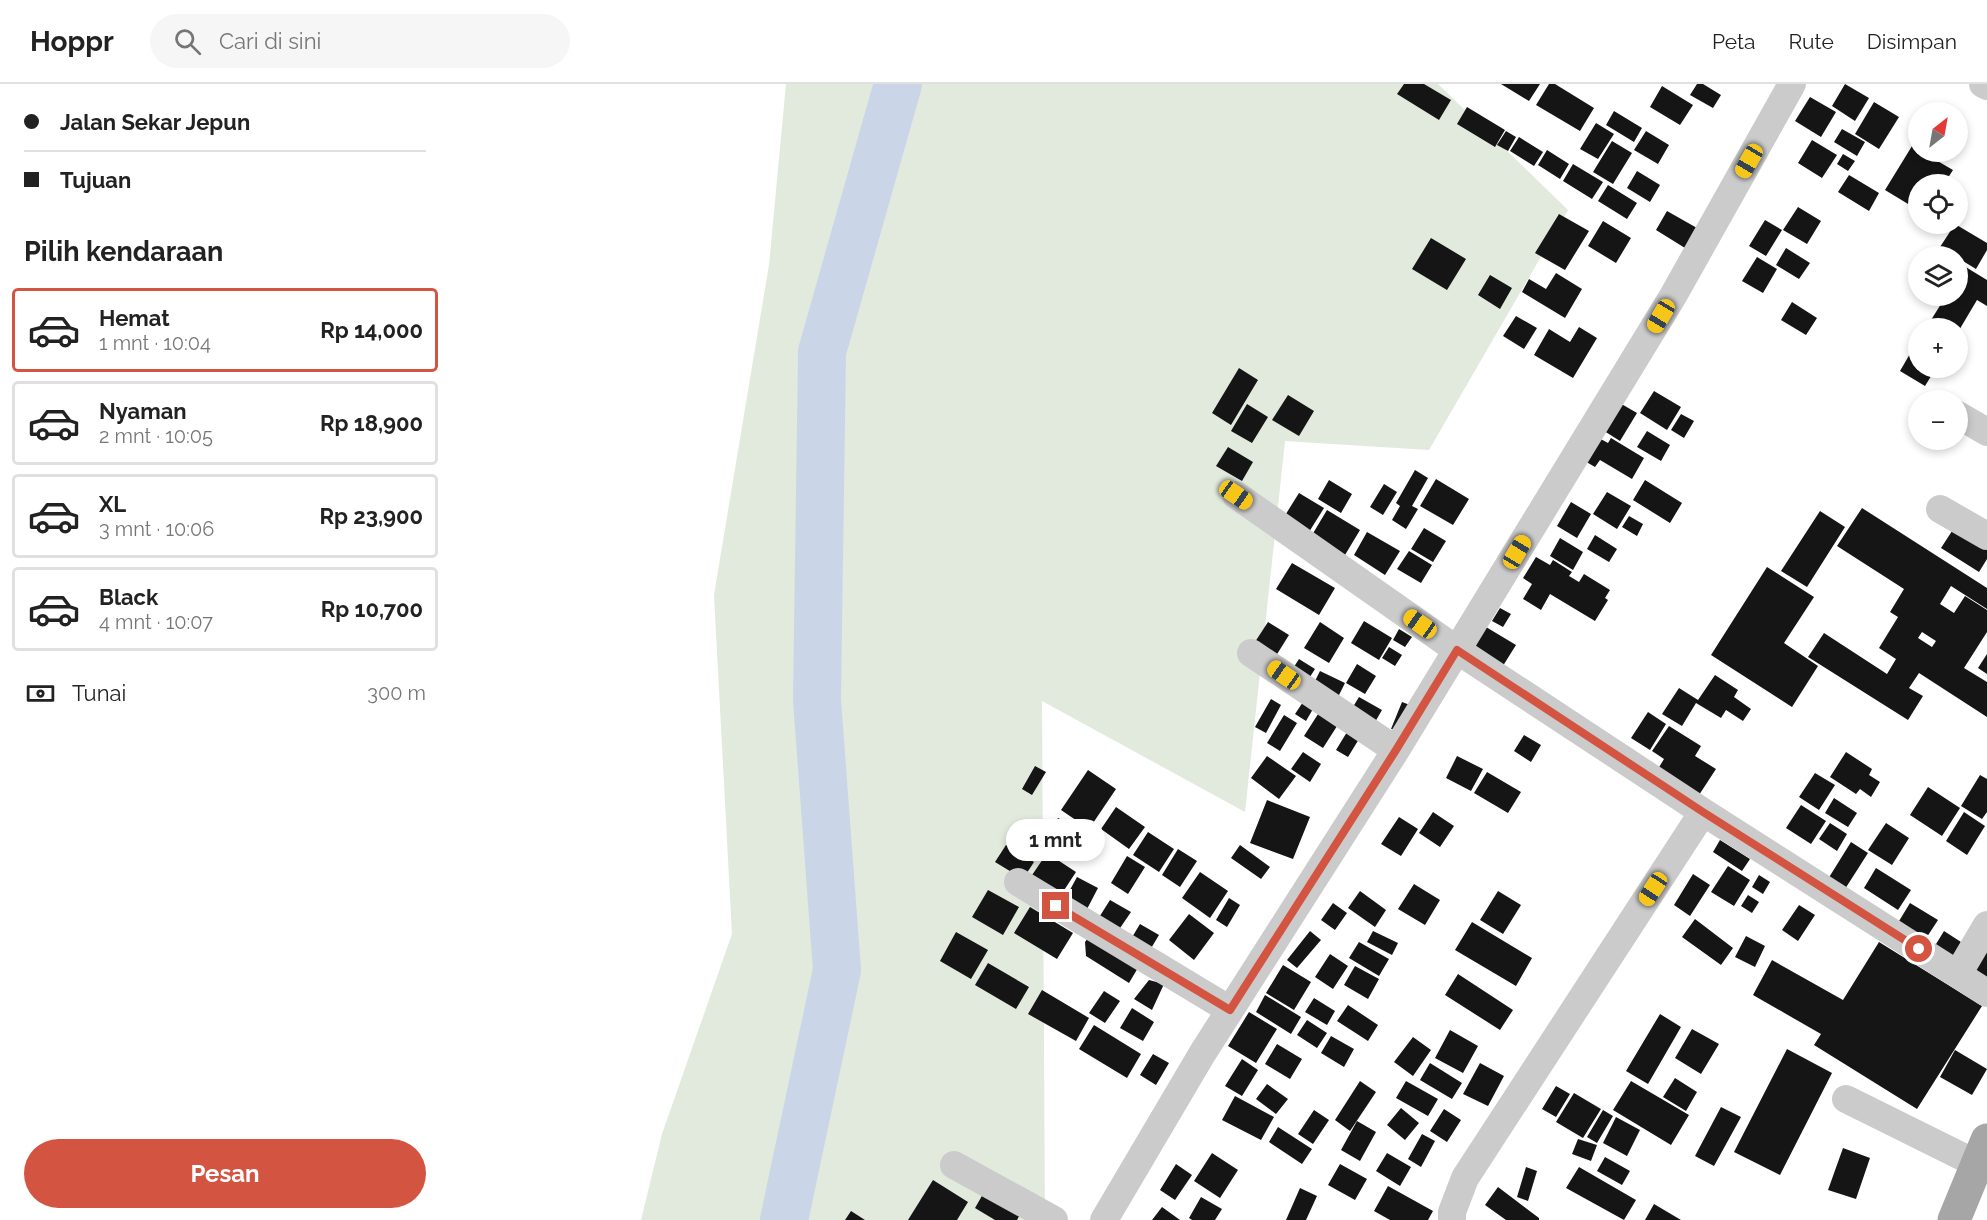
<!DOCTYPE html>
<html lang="id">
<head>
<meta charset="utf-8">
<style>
  :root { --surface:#fff; --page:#f6f6f6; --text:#222; --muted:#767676; --line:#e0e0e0; --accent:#d35541 }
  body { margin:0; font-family:Raleway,sans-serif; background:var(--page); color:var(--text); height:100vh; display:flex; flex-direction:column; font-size:22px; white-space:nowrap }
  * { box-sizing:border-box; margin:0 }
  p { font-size:20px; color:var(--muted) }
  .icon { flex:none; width:33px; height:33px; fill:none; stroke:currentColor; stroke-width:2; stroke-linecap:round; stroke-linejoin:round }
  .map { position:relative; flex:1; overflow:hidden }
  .drawer { display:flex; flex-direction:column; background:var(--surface); width:450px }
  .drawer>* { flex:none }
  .top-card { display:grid; align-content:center; height:132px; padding:0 24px; background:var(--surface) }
  .needle { width:39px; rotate:31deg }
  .controls { position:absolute; left:1458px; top:18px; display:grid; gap:12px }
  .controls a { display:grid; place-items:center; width:60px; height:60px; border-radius:50%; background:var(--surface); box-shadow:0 3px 9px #0003; font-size:30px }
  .end { position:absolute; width:27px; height:27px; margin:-14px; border:8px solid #d35541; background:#fff; box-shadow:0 0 0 3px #fff }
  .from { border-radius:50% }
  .bubble { position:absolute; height:42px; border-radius:21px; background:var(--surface); box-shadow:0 3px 9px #0003; font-size:20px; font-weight:700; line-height:42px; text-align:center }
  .car { position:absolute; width:18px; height:36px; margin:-18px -9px; border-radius:8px; box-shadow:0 0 4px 2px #0007; background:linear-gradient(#f5c518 24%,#345 0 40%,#f5c518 0 76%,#345 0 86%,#f5c518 0) }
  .top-card b { display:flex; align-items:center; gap:21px; height:57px; font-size:22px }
  .top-card b+b { border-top:2px solid var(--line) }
  .top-card i { width:15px; height:15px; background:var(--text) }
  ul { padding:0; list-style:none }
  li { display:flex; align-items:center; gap:18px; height:84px; margin:0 12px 9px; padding:0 12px; border:3px solid var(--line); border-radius:6px }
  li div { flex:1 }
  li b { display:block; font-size:22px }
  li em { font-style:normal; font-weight:700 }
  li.on { border-color:var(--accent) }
  li>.icon { width:54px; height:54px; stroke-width:1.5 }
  h2 { padding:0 24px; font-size:27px; line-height:72px }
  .pay { display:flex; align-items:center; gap:15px; height:66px; padding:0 24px; font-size:22px }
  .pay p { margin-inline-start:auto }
  .button { display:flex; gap:12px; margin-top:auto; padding:12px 24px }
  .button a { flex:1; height:69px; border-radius:36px; background:var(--accent); color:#fff; font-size:24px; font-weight:700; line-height:69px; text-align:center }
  header { display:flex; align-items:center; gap:36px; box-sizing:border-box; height:84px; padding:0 30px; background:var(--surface); border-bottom:2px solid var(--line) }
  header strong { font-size:28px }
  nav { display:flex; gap:33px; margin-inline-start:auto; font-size:21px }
  .search { width:420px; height:54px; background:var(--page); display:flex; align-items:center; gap:15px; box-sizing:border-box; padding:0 21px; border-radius:33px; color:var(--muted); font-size:22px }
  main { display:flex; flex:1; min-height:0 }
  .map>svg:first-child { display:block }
</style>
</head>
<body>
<header>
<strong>Hoppr</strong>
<div class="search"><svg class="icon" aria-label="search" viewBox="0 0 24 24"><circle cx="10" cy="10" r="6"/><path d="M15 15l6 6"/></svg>Cari di sini</div>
<nav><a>Peta</a><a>Rute</a><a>Disimpan</a></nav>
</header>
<main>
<section class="drawer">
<div class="top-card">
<b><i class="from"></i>Jalan Sekar Jepun</b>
<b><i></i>Tujuan</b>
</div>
<h2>Pilih kendaraan</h2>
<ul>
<li class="on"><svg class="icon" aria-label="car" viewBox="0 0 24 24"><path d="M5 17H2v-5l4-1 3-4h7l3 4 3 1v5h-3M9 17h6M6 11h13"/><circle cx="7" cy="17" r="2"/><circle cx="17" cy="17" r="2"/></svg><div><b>Hemat</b><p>1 mnt · 10:04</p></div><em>Rp 14,000</em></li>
<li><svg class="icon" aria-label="car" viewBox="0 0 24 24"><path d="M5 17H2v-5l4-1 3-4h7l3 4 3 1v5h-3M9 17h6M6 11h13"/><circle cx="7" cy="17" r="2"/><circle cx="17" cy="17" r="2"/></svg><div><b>Nyaman</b><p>2 mnt · 10:05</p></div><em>Rp 18,900</em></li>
<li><svg class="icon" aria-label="car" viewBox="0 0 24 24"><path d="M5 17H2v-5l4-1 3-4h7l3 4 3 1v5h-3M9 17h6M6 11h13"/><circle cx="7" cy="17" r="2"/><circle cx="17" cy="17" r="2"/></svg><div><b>XL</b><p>3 mnt · 10:06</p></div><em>Rp 23,900</em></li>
<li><svg class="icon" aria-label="car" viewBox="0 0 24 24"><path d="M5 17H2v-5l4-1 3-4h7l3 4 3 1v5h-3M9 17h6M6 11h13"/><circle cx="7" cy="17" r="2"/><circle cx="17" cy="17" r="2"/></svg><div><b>Black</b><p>4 mnt · 10:07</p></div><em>Rp 10,700</em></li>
</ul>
<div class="pay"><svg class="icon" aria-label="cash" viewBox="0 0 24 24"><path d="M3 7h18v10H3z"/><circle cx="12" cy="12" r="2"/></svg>Tunai<p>300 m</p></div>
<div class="button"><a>Pesan</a></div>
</section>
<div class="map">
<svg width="1537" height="1136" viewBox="0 0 1537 1136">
  <rect width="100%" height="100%" fill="#fff"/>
  <path fill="#e1eadd" d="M336 0H988L1118 126 979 366 835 357 795 728 592 617 595 1136H191L212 1050 282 850 264 511 319 181Z"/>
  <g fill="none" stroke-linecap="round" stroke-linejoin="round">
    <path stroke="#cad6e8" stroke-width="48" d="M334 1136 387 886 367 616 372 268 448 0"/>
  </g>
  <path fill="#151515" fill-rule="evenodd" d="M954 0H974L1001 16 989 36 947 10Z
    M1051 0H1090L1079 17Z
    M1099 0H1105L1144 24 1130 47 1086 21Z
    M1247 0H1253L1271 11 1263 24 1240 11Z
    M1395 0 1419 14 1405 37 1382 22Z
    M1212 2 1243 21 1230 41 1200 23Z
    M1360 13 1386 28 1371 53 1345 37Z
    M1424 18 1449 33 1429 65 1405 50Z
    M1017 23 1055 46 1045 63 1007 40Z
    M1164 27 1192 44 1184 58 1156 41Z
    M1146 39 1164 50 1148 75 1130 65Z
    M1392 45 1415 58 1407 72 1384 58Z
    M1056 47 1066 53 1058 67 1047 61Z
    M1196 47 1219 61 1208 80 1184 66Z
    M1069 53 1093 68 1084 82 1060 67Z
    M1362 56 1387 71 1372 94 1348 79Z
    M1162 57 1182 69 1163 100 1143 88Z
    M1462 62 1468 65V68H1472L1503 86 1494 100H1468V126L1435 106Z
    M1097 66 1119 80 1110 95 1088 81Z
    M1393 70 1405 77 1398 87 1387 80Z
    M1123 80 1153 98 1142 115 1113 97Z
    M1187 87 1210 101 1200 118 1177 104Z
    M1399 91 1429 109 1419 127 1388 108Z
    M1158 101 1187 119 1177 135 1148 117Z
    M1348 123 1371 137 1357 160 1333 146Z
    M1217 127 1247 144 1235 164 1206 146Z
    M1109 130 1139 147 1115 186 1085 169Z
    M1315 136 1332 146 1316 172 1299 162Z
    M1153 137 1181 154 1166 179 1138 162Z
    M1505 140 1537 159V166L1526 185 1490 163Z
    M981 154 1016 175 997 206 962 185Z
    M1336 164 1360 179 1349 195 1326 181Z
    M1307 173 1327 185 1313 209 1292 197Z
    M1514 182 1537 196V222L1527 216 1508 248V244H1476L1496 212H1508V192Z
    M1106 189 1132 205 1115 234 1072 208 1079 195 1096 205Z
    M1040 191 1062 204 1050 225 1028 211Z
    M1342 218 1367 234 1356 251 1331 236Z
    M1066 232 1087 244 1074 265 1053 252Z
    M1129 243 1147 254 1123 294 1084 271 1099 245 1120 258Z
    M1468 256V284H1486L1475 302 1450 287Z
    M789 284 808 296 781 341 762 329Z
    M1204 307 1231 323 1217 346 1190 329Z
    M838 311 864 327 849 352 822 336Z
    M1168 318 1187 329 1170 357 1151 345Z
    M797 320 818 333 802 359 781 347Z
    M1231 330 1244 337 1234 354 1221 346Z
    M1197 347 1220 361 1211 377 1187 363Z
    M1147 353 1158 359 1161 354 1194 374 1182 395 1150 376 1145 383 1133 376Z
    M778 363 803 378 792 397 766 382Z
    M965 386 978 394 962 422 968 425 956 445 942 436 950 422 946 419Z
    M986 395 1019 415 1003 441 970 422Z
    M879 396 902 410 891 429 868 415Z
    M1195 396 1232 419 1220 439 1183 416Z
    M934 400 947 408 933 431 920 423Z
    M1157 408 1181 422 1167 445 1143 430Z
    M849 409 874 424 859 448 834 433Z
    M1121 418 1141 430 1127 454 1107 442Z
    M1412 424 1537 504V525L1501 502 1490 520 1504 529 1515 512 1537 526V548L1514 584 1537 598V633L1469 589 1459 604 1473 612 1458 636 1358 573 1374 549 1437 590 1446 575 1429 564 1448 533 1440 528 1454 505 1387 462ZM1472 548 1486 557 1482 563 1468 554Z
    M877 426 910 446 895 471 862 451Z
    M1370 427 1395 443 1357 503 1331 487Z
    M1179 432 1193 440 1187 452 1172 443Z
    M974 444 996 457 983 478 961 465Z
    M1504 444 1537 465V475L1529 488 1491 464Z
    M917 448 950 467 935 491 904 471Z
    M1145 451 1167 465 1159 478 1137 465Z
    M1110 454 1133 468 1123 486 1100 472Z
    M959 467 982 481 971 499 947 485Z
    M1086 473 1100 481 1103 476 1122 488 1119 492 1129 498 1134 490 1160 506 1155 514 1158 516 1145 537 1100 510 1091 526 1073 515 1082 500 1073 494Z
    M842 479 885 504 869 531 826 505Z
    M1317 483 1364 513 1334 559 1368 582 1342 623 1261 571Z
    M1050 524 1061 530 1053 543 1042 537Z
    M914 537 942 554 929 576 901 559Z
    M818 538 839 551 824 575 803 561Z
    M870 538 894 554 879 579 854 564Z
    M1036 543 1066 561 1051 585 1022 568Z
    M949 545 962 553 955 563 943 556Z
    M939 563 952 571 945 582 932 574Z
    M1537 570V590L1528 584Z
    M849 575 865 585 856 599 840 589Z
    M907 580 926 592 915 610 896 599Z
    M870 587 895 599 887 615 862 603Z
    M1265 591 1288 606 1284 613 1301 625 1293 637 1276 626 1271 634 1246 619 1232 642 1212 630 1229 604 1248 616Z
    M857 612 867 618 856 637 845 630Z
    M909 613 932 626 921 645 898 631Z
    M821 615 831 621 816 649 805 643Z
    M952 618 968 624 955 646 941 645Z
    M870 627 889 639 873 664 854 652Z
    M1198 628 1216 640 1200 666 1181 654Z
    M834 631 847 639 830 667 817 659Z
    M1219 642 1251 662 1245 672 1266 685 1249 711 1208 685 1214 675 1202 667Z
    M897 648 909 655 898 673 886 666Z
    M1074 651 1091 661 1081 678 1064 667Z
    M853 668 871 680 860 698 841 685Z
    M1396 668 1422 685 1419 691 1430 698 1421 713 1410 705 1406 710 1380 693Z
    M817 672 846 692 829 715 801 694Z
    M1007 672 1033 685 1021 707 996 694Z
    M585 682 596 688 582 711 572 705Z
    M638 686 666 705 639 745 611 726Z
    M1037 688 1071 708 1058 729 1024 709Z
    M1365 689 1385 701 1369 726 1349 713Z
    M1530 691 1537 695V728L1532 735 1511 722Z
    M1478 703 1510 724 1492 752 1460 731Z
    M1384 714 1407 729 1398 743 1375 729Z
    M817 716 860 733 843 775 800 759Z
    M1351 721 1376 737 1361 760 1336 744Z
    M666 723 695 743 679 765 651 745Z
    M983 728 1004 742 990 763 969 749Z
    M1514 728 1535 742 1517 771 1496 757Z
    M949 733 968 745 951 772 931 760Z
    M608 734 626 743 612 769 595 760Z
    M1380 739 1397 750 1387 767 1369 755Z
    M1436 739 1459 754 1442 781 1418 766Z
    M698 748 724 765 709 788 683 771Z
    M1270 756 1300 775 1292 787 1263 768Z
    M1401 758 1418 769 1395 805 1378 795Z
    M556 761 584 778 573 795 545 778Z
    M790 761 820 783 811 795 781 774Z
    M728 765 747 777 730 803 712 791Z
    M597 769 626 788 607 817 578 797Z
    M677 772 695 783 678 810 661 799Z
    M1278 782 1300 796 1284 822 1261 808Z
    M1426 784 1461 806 1448 826 1414 804Z
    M750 788 778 807 760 834 732 814Z
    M1243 790 1260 801 1240 832 1224 821Z
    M1309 791 1320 798 1313 810 1302 803Z
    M627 793 648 804 636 827 615 815Z
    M964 800 990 816 975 841 948 825Z
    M538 806 569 823 553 851 522 833Z
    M910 807 936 826 925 843 898 824Z
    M1048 807 1071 821 1053 850 1030 836Z
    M1298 811 1309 818 1302 829 1291 822Z
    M779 814 790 821 777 843 766 836Z
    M660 816 681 828 668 847 648 835Z
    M883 819 897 829 885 846 871 836Z
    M1460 819 1488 836 1473 859 1446 842Z
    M1349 821 1365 831 1348 857 1332 846Z
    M580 823 623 849 607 875 564 849Z
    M739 830 764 849 744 876 719 856Z
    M1245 835 1283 864 1271 881 1232 853Z
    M1022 838 1082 874 1066 902 1005 866Z
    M690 840 709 851 700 866 681 855Z
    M644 846 692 877 679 899 636 872 635 858Z
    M860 847 871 856 847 884 837 876Z
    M923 847 948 859 942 871 917 858Z
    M1494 847 1511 858 1500 877 1483 865Z
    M506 848 538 866 521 895 490 877Z
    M1296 852 1315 862 1305 883 1285 873Z
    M909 858 939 875 929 892 899 874Z
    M1429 858 1532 922 1467 1025 1364 961 1371 950 1303 911 1322 876 1393 916Z
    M1537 860V903L1517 890Z
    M880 870 898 882 883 905 865 893Z
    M538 879 579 903 566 925 525 901Z
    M833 881 861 898 844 926 816 909Z
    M905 882 929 895 918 915 894 901Z
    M1008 890 1063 926 1050 946 995 911Z
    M699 896 714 900 702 926 684 915Z
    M592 906 639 934 626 957 578 930Z
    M654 907 670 917 655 939 639 929Z
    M815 911 851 933 841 950 806 928Z
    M864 914 885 927 877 941 855 928Z
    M898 921 928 941 918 957 887 937Z
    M682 924 704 938 693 957 670 944Z
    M799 928 827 945 806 979 778 962Z
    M1210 930 1231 943 1198 1000 1176 987Z
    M857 936 877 949 867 964 847 951Z
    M644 941 691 970 677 994 629 965Z
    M1242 945 1269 960 1251 990 1225 974Z
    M1000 946 1028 962 1013 989 985 974Z
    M881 952 904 965 894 983 871 969Z
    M963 953 981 966 963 992 944 978Z
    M827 960 852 975 840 995 815 980Z
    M1337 965 1382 989 1330 1091 1284 1068Z
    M1505 966 1537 985 1522 1011 1490 993Z
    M703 970 719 979 706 1001 690 991Z
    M792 975 808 986 792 1012 775 1002Z
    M980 979 1012 999 1002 1015 970 996Z
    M1030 979 1054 992 1038 1022 1013 1010Z
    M1225 994 1247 1008 1236 1027 1213 1013Z
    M910 997 926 1008 900 1047 885 1036Z
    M956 997 988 1015 978 1032 946 1014Z
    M1181 997 1239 1031 1221 1061 1163 1026Z
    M817 1000 838 1015 826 1030 806 1015Z
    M1106 1002 1120 1010 1106 1033 1092 1025Z
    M1124 1009 1151 1025 1133 1054 1106 1038Z
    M785 1012 824 1033 811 1056 772 1036Z
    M1271 1023 1291 1033 1264 1082 1245 1072Z
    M951 1024 969 1039 955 1056 937 1041Z
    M994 1025 1011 1036 997 1058 980 1047Z
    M864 1026 879 1036 863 1060 848 1050Z
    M1153 1026 1163 1032 1147 1059 1137 1053Z
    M1166 1033 1190 1046 1177 1072 1153 1059Z
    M907 1037 926 1048 910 1077 891 1066Z
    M828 1043 862 1065 852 1080 819 1058Z
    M972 1050 985 1057 971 1083 958 1075Z
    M1128 1055 1147 1061 1141 1077 1122 1070Z
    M1393 1064 1420 1074 1406 1115 1378 1106Z
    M762 1069 788 1086 770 1114 744 1097Z
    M937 1069 961 1083 950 1102 926 1087Z
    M1155 1073 1180 1087 1172 1101 1147 1087Z
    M726 1080 742 1091 725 1116 710 1106Z
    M890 1080 917 1095 905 1116 878 1101Z
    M1076 1083 1087 1087 1078 1117 1067 1113Z
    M1129 1083 1186 1116 1174 1136 1116 1104Z
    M483 1096 518 1118 507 1136H458Z
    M938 1102 983 1127 978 1136H940L924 1127Z
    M537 1103 573 1125 567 1136H545L525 1124Z
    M1048 1103 1089 1134V1136H1056L1035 1121Z
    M850 1104 867 1112 856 1136H836Z
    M751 1113 772 1125 765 1136H742L739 1134Z
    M1204 1120 1231 1136H1195Z
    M712 1123 730 1136H702Z
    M401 1127 415 1136H395Z"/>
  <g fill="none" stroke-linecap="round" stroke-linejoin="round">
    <path stroke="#cbcbcb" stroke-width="28" d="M1533 0 1537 2
      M1508 331 1537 348
      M786 411 1007 566 1253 728 1537 909
      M1490 425 1537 452
      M801 569 946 666
      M568 798 780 926
      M1508 890 1537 841
      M1396 1015 1527 1080
      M504 1081 604 1136
      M654 1136 752 970 946 666 1223 212 1342 0
      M1002 1136V1128L1015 1094 1253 728"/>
    <path stroke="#a6a6a6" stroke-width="33" d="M1504 1136 1537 1056"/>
  </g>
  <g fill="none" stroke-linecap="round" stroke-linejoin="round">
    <path stroke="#d35541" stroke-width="8" d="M606 822 780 926 946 666 1007 566 1253 728 1469 865"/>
  </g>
</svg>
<div class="controls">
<a><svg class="needle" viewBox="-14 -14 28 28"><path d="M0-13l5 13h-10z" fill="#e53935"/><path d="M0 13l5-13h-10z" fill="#767676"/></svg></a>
<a><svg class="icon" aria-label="locate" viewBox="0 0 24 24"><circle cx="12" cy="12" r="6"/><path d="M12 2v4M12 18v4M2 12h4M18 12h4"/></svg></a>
<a><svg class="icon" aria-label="layers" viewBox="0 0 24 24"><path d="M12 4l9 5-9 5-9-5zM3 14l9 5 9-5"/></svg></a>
<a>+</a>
<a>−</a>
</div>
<i class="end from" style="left:1469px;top:865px"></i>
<i class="end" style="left:606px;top:822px"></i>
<div class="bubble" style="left:556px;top:735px;width:99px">1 mnt</div>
<i class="car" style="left:1299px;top:77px;rotate:210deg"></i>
<i class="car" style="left:1211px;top:232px;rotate:211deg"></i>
<i class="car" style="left:786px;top:411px;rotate:125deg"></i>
<i class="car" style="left:1067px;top:468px;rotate:31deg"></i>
<i class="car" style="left:970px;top:540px;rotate:305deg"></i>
<i class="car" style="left:834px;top:591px;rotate:305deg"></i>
<i class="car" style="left:1203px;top:805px;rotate:213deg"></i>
</div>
</main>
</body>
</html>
